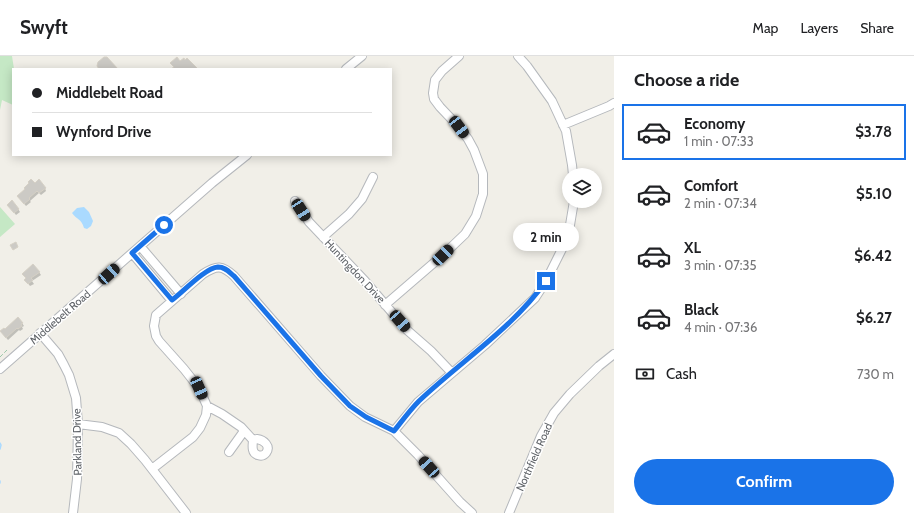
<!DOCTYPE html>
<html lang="en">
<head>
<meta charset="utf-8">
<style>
  :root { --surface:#fff; --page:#f2f2f2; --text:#202124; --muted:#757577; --line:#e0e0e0; --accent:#1a73e8 }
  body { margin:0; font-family:Cabin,sans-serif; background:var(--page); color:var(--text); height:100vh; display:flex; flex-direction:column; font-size:15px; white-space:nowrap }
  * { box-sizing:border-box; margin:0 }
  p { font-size:13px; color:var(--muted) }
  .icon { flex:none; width:22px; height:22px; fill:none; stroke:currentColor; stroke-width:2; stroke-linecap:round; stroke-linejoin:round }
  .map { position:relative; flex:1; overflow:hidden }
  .side { display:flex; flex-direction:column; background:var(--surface); width:300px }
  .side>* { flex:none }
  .top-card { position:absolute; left:12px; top:12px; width:380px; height:88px; border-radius:0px; box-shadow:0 2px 10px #0003; display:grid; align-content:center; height:88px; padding:0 20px; background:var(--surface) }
  .controls { position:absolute; left:562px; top:112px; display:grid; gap:8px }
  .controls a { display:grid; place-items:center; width:40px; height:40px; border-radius:50%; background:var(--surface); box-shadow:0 2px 10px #0003; font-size:20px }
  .end { position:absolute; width:18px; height:18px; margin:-9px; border:5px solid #1a73e8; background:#fff; box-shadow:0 0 0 2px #fff }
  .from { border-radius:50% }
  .bubble { position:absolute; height:28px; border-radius:14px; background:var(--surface); box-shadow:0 2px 10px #0003; font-size:13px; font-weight:700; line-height:28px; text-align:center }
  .car { position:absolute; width:12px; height:24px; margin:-12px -6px; border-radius:5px; box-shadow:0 0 3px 1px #0007; background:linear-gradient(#222 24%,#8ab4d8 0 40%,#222 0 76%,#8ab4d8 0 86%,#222 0) }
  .top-card b { display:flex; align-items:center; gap:14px; height:38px; font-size:15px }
  .top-card b+b { border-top:1px solid var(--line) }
  .top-card i { width:10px; height:10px; background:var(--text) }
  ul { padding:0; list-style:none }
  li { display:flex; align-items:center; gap:12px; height:56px; margin:0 8px 6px; padding:0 12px; border:2px solid transparent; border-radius:0px }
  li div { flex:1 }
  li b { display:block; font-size:15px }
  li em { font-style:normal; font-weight:700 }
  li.on { border-color:var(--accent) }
  li>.icon { width:36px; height:36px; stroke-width:1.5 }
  h2 { padding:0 20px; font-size:18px; line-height:48px }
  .pay { display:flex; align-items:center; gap:10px; height:44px; padding:0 20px; font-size:15px }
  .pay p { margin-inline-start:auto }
  .button { display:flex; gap:8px; margin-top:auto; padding:8px 20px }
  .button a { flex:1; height:46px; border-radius:24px; background:var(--accent); color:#fff; font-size:16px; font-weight:700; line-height:46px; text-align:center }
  header { display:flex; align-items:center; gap:24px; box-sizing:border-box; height:56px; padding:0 20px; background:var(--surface); border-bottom:1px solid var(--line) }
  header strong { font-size:19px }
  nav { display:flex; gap:22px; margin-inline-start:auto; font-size:14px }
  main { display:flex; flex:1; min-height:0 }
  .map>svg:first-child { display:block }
</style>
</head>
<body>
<header>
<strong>Swyft</strong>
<nav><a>Map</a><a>Layers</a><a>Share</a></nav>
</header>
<main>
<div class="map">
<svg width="614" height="457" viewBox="0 0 614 457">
  <rect width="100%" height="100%" fill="#f1efe8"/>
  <path fill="#c5e8c5" d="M0 0H12L14 13H13V49L2 44 0 54Z
    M0 151 15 168 0 181Z"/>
  <path fill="#aadaff" d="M84 151 89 156 93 165 91 170 87 173 84 172C81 162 77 164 72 157L77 152Z"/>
  <path fill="#0003" d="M35 128 45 132 46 135 41 139 39 137 30 145 31 146 26 150 20 143Z
    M10 151 18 153 20 156 16 159Z
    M39 216 41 219 32 225 34 228 30 230 27 226 26 222 24 220Z
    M22 267 24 270 22 271 23 273 20 275 19 274 8 284 3 278 5 274Z"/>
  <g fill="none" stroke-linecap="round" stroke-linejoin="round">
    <path stroke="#aadaff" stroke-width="1.5" d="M0 387 1 389 0 393
      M0 425V427"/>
  </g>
  <path fill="#cccac5" stroke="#d6d1c6" d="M104 1H107L118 13H99L97 10 98 6Z
    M177 1 180 5 184 2 185 4 187 2 198 13H171L174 11 170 7Z
    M31 123 35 127 39 123 46 132 39 137 37 135 29 142 30 143 24 148 17 140 25 133 24 132 29 127 28 126Z
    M12 144 19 153 14 157 7 149Z
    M16 186 18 191 13 194 10 189Z
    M33 208 40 216 31 222 33 224 28 228 24 224 26 222 22 218Z
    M18 261 23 267 21 268 22 270 18 273 17 272 6 282 0 275 4 272 5 273Z"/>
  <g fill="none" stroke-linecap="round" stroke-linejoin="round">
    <defs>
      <path id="minor" d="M518 0 527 10 552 45 566 75 572 109 573 119
        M346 13 362 0
        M563 69 609 50 614 47
        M295 145 309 166 365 225 407 274 431 295 452 317
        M323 181 349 158 362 143 373 121
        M140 190 181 238
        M132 197 172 245
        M385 249 443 199 465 178 476 160 483 138V118L474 94 468 83 459 71 440 51 434 43 433 37 435 24 442 15 459 0
        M40 277 58 298 64 309 69 319 76 342 78 368 77 423 73 457
        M0 313 212 127 247 99
        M207 350 222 358 241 371 253 384
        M78 368 102 371 119 377 131 388 145 404 186 457
        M394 375 418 346 485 289 535 242 546 225 568 181 574 145
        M257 383C264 384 271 390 266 397 262 402 254 399 253 394 252 390 253 387 253 384Z
        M229 396 244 375
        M152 413 193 381 200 372 206 359 207 350 199 332 184 313 159 285 156 280 154 270 156 259 203 218C217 209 222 209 234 220L321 320 350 350 365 361 394 375 418 399 460 446 472 457
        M509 457 541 380 554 357 570 338 599 310 614 298"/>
    </defs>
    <use href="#minor" stroke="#b5b8bc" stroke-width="10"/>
    <path stroke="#9cc7a9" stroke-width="1" stroke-dasharray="4 2" stroke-linecap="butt" d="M0 301 7 294"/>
    <use href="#minor" stroke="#fff" stroke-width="8"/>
  </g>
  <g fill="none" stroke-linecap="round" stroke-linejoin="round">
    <path stroke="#1a73e8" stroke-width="5" d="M164 169 132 197 172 244C183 236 205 212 218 211 225 211 229 216 234 220L321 320 350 350 366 361 394 375C402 365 410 354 419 345 461 305 512 273 546 225"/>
  </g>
  <g text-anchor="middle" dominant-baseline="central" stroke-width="3" stroke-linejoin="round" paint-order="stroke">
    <g font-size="11" fill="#5f6368" stroke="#fff">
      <text transform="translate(355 215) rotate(47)">Huntingdon Drive</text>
      <text transform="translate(60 261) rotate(-41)">Middlebelt Road</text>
      <text transform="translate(77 386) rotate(-91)">Parkland Drive</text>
      <text transform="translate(534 401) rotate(-66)">Northfield Road</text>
    </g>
  </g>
</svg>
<div class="controls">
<a><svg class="icon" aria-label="layers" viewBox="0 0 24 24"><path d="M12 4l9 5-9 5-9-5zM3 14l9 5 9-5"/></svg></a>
</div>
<i class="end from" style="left:164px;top:169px"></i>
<i class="end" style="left:546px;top:225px"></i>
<div class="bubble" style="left:513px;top:167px;width:66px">2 min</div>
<i class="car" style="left:459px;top:71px;rotate:143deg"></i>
<i class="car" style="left:301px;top:154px;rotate:147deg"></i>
<i class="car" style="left:443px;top:199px;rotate:46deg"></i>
<i class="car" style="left:109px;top:218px;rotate:48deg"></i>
<i class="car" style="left:400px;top:265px;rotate:139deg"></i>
<i class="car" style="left:199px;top:332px;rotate:156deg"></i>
<i class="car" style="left:429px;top:411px;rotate:318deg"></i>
<div class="top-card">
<b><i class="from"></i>Middlebelt Road</b>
<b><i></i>Wynford Drive</b>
</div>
</div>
<section class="side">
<h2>Choose a ride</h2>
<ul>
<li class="on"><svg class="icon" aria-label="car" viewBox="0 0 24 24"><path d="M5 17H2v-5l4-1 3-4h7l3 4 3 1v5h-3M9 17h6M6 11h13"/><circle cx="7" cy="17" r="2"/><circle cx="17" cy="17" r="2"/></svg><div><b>Economy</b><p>1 min · 07:33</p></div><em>$3.78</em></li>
<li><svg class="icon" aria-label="car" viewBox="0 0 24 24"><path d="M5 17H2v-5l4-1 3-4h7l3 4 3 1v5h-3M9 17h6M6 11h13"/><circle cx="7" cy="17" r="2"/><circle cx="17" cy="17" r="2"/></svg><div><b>Comfort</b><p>2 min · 07:34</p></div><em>$5.10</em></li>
<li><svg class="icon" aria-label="car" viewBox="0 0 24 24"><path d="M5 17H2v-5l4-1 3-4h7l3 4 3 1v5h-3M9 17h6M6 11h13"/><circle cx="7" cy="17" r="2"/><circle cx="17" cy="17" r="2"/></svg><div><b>XL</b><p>3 min · 07:35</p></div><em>$6.42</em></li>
<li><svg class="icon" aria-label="car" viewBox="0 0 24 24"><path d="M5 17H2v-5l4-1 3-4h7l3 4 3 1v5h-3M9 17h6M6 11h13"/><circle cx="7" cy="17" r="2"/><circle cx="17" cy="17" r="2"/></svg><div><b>Black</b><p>4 min · 07:36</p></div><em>$6.27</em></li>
</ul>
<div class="pay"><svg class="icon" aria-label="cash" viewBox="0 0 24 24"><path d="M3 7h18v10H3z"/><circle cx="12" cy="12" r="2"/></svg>Cash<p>730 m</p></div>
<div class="button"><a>Confirm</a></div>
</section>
</main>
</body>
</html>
